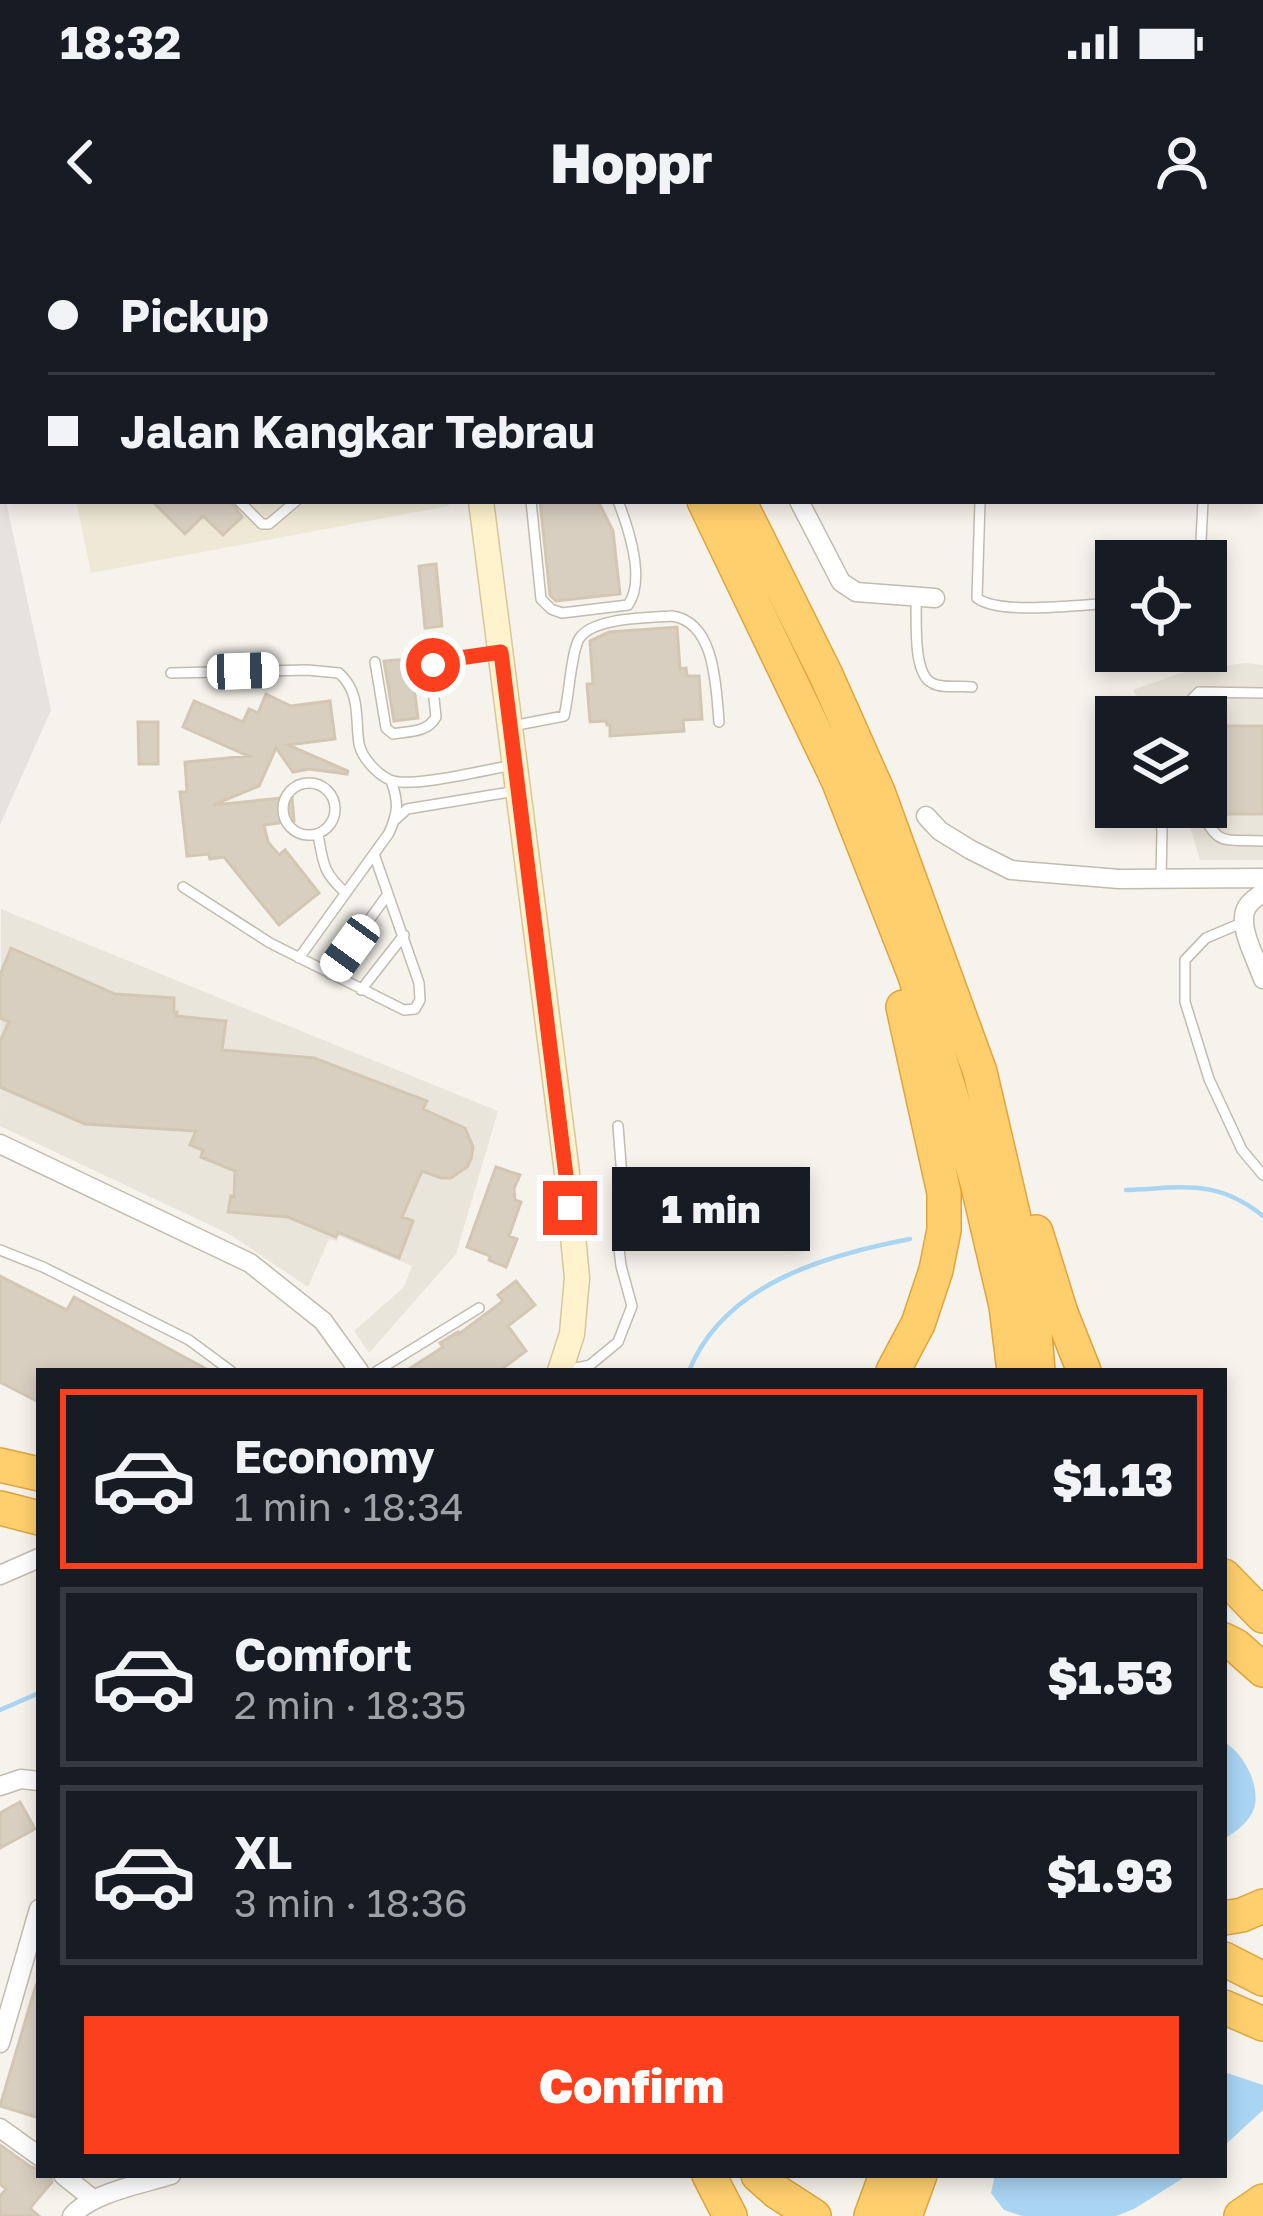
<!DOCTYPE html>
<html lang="en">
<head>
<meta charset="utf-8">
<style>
  :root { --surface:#171b24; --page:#242831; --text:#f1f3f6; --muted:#9ea1a6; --line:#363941; --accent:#fc3f1d }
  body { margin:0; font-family:"Golos Text",sans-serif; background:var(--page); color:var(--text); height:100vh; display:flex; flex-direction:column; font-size:45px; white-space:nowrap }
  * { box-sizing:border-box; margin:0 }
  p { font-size:39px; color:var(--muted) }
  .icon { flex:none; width:66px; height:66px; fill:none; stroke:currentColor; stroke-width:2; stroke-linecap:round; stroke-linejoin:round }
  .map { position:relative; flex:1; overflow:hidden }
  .drawer { position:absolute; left:36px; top:1128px; width:1191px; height:810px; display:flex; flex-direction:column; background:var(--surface); border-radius:0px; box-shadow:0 6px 18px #0003 }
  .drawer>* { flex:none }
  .banner { position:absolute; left:0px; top:0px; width:1263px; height:264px; box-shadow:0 6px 18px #0003; display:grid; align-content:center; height:264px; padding:0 48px; background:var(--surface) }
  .buttons { position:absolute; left:1095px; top:300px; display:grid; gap:24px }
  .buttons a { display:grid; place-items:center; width:132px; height:132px; border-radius:0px; background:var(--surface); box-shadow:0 6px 18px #0003; font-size:60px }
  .end { position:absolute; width:54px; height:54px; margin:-27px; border:15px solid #fc3f1d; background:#fff; box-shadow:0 0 0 6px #fff }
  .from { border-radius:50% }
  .bubble { position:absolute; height:84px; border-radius:0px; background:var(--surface); box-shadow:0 6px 18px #0003; font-size:39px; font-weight:800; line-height:84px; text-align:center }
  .car { position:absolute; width:36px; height:72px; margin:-36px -18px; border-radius:15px; box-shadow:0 0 9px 3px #0007; background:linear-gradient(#fff 24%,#345 0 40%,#fff 0 76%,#345 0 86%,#fff 0) }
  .banner b { display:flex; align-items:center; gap:42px; height:114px; font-size:45px }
  .banner b+b { border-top:3px solid var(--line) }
  .banner i { width:30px; height:30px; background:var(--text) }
  ul { padding:21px 0 0; list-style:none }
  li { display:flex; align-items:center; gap:36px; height:180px; margin:0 24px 18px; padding:0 24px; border:6px solid var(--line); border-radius:0px }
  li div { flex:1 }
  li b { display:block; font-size:45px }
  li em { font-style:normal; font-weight:800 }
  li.current { border-color:var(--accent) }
  li>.icon { width:108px; height:108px; stroke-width:1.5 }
  .button { display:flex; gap:24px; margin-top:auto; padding:24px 48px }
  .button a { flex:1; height:138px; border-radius:0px; background:var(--accent); color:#fff; font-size:48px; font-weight:800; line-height:138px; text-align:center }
  .status { display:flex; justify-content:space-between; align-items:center; height:84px; padding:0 60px; background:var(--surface); direction:ltr }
  .status svg { height:33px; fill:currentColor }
  header { display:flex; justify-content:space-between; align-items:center; height:156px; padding:0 48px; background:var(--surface); font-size:54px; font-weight:800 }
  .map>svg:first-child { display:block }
</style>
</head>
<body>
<div class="status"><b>18:32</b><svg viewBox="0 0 49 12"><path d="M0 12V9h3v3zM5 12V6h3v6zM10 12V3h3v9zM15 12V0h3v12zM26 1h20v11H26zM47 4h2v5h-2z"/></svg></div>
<header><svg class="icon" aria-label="back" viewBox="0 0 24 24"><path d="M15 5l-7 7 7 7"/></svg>Hoppr<svg class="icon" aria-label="person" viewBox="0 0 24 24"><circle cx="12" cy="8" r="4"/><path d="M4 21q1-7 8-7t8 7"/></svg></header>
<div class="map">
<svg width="1263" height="1976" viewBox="0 0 1263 1976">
  <rect width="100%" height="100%" fill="#f6f3ec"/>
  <path fill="#eae5da" d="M1246 423 1263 425V620H1200L1184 567H1206V477H1147L1133 450 1189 430Z
    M1 669 498 871 456 1014 369 1113 354 1091 404 1047 412 1026 339 996 337 1001 329 999 308 1047 229 994 0 886Z"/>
  <path fill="#e6e2dd" d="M0 235 3 261H6L51 470 0 585Z"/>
  <path fill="#efe8d6" d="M25 0H403L404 3H25Z
    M76 261H448L449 266 91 333Z"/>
  <path fill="#a9d4f2" d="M1224 1502C1236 1509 1244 1520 1250 1533 1263 1566 1253 1581 1224 1599Z
    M1224 1832 1263 1845V1870L1224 1906Z
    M995 1935H1188L1134 1969 1116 1976H1022L1004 1970 991 1953Z"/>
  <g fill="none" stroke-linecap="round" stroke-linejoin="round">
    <path stroke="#a9d4f2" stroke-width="4.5" d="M1126 950C1182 948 1216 938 1263 976
      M689 1131C724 1044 826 1015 910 999
      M0 1470 39 1453"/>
  </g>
  <path fill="#d8cfc1" stroke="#d3c7b4" stroke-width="3" d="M152 261H230L242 277 223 295 203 276 185 294Z
    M540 261H598L613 291 620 354 556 361 550 355Z
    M436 324 442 386 425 388 419 326Z
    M677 387 680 429 686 428 687 436H699L702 479 683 480 684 491 610 496V485H607L606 481 590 482 587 444H593L590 401 609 392Z
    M407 419 409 434 420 432 422 446 414 447 418 478 394 481 384 421Z
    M266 454 291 466 330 461 335 499 288 505 348 531 347 534 309 529 293 532 276 508 259 546 213 565 292 557 294 581 264 585 268 602 279 615 285 610 319 653 279 685 224 617 210 619 209 614 187 616 180 552H187L185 522 248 516 183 487 194 461 243 482 249 469 258 473Z
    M138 482H158V524H139Z
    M1215 486H1263V574H1212L1206 563V488H1215Z
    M11 708 115 754 174 758V772H177L176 776 226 781 222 810 314 818 427 861 423 869 465 888 473 907 471 919 467 927 451 938H441L422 931 402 977 413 981 399 1018 338 992 336 997 288 977 228 972 231 956 234 957 235 931 201 917 203 910 190 905 196 891 85 884 0 847V801L9 782 0 778V735Z
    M496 927 520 935 514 949 515 960 521 962 509 996 517 999 506 1027 489 1020 490 1016 467 1007Z
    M0 1036 67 1070 74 1057 210 1131H39V1162L0 1142Z
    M516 1041 535 1065 508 1086 526 1111 499 1131H406L443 1107 440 1103 458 1092 459 1094 503 1061 498 1055Z
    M20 1562 35 1589 0 1608V1573Z
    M36 1745H39V1878L0 1866Z
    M0 1905 31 1927 39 1929V1935H50L52 1942 30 1968 39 1976H0V1956L6 1949 0 1944Z"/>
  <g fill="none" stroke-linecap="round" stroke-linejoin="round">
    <defs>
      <path id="lane" d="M301 0 304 3
        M420 0 421 3
        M213 3V0
        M1260 192 1263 191
        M239 261 262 284H269L296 261
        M531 261 541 359 551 369 562 373 628 365C646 340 628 287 618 261
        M980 261 977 358C1000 376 1084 364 1116 363
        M1200 321 1203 261
        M916 358C917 378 912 433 932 443 942 449 961 445 972 447
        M375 422 386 488 393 494C409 491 427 493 436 477L431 430 439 421 496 413
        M171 433 307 430 339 433C361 453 355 477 359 504 362 518 377 534 390 540 410 549 489 529 514 525
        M1191 477 1192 459 1199 452 1263 453
        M512 486 564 476C569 457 571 413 579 399 592 377 649 378 672 376 716 382 716 449 719 482
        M283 569a26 26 0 1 1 52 0a26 26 0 1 1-52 0Z
        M1159 567 1162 591 1161 638
        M1198 567C1220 607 1219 599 1263 601
        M395 580 407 569 516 551
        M318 594C323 623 323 633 346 653
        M183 647 270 703 404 770 415 769 420 760 419 743 374 614
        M1244 682 1206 698 1185 720V762L1209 839 1242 910 1263 935
        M299 718 389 593C398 573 399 562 391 541
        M330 734 388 654
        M361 750 404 695
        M0 1010 43 1027 189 1100 231 1131
        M377 1131 479 1068
        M562 1131 590 1125 618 1102 632 1066 621 1026 618 1000 624 962 618 886"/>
      <path id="street" d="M663 0 664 3
        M799 261 841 342 856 352 935 358
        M926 576 940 591 971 610 1011 630 1119 639 1263 638
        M1263 653C1258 656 1250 662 1247 667 1236 685 1257 720 1263 739
        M0 904 250 1023 323 1081 359 1131
        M0 1335 39 1318
        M0 1546 21 1539 39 1541
        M0 1803 39 1669
        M0 1888 39 1916
        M63 1935 94 1960
        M72 1976C91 1953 142 1944 171 1935"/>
      <path id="secondary" d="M448 0V3
        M481 261 567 933 577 1038 572 1094 560 1131"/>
      <path id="highway" d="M579 0 580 3
        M614 0 616 3
        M704 261 838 540 915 736 977 942 1006 1066 1014 1131
        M739 261 826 435 878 552 980 832 1021 1008 1033 1070 1038 1131
        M1036 992 1061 1073 1084 1131
        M893 1131 918 1084 936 1030 944 990V953L903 767
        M0 1225 39 1234
        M0 1268 39 1278
        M1224 1336 1263 1376
        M1224 1400 1236 1406 1263 1430
        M1224 1678 1242 1675 1263 1666
        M1224 1719 1263 1739
        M1224 1767 1263 1784
        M709 1935 730 1976
        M758 1935 777 1952 814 1976
        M871 1976 886 1935
        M905 1976 920 1935
        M1241 1976 1263 1961"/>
    </defs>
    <use href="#lane" stroke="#c2bbae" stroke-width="12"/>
    <use href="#street" stroke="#c2bbae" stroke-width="21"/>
    <use href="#secondary" stroke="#d6c79b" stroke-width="27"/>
    <use href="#highway" stroke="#e0a43c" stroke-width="36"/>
    <use href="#lane" stroke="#fff" stroke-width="9"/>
    <use href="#street" stroke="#fff" stroke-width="18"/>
    <use href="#secondary" stroke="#fff3cd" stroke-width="24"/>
    <use href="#highway" stroke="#ffcf6e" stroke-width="33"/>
  </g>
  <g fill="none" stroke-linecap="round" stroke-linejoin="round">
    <path stroke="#fc3f1d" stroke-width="15" d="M433 425 439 421 501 412 570 968"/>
  </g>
</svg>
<div class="buttons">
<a><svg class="icon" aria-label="locate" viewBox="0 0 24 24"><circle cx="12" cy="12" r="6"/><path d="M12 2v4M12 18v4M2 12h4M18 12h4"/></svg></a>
<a><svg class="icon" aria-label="layers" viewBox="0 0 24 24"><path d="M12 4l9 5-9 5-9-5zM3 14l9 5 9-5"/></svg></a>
</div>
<i class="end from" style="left:433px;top:425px"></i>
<i class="end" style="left:570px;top:968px"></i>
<div class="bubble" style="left:612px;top:927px;width:198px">1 min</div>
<i class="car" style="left:243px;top:431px;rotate:88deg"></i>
<i class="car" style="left:350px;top:708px;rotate:216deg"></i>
<div class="banner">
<b><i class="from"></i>Pickup</b>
<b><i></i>Jalan Kangkar Tebrau</b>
</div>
<section class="drawer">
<ul>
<li class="current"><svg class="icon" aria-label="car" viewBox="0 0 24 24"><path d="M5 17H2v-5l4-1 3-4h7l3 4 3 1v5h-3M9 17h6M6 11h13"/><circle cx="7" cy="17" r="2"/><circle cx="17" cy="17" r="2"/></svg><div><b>Economy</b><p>1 min · 18:34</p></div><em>$1.13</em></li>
<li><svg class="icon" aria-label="car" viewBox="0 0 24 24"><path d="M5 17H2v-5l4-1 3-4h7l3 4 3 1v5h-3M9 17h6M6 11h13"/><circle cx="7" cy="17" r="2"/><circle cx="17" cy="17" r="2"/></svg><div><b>Comfort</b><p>2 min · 18:35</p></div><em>$1.53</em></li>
<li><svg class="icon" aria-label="car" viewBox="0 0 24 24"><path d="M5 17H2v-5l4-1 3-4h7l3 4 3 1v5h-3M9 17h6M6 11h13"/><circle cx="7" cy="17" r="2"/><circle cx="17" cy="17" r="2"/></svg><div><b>XL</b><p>3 min · 18:36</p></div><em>$1.93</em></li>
</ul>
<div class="button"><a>Confirm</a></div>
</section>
</div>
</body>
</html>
